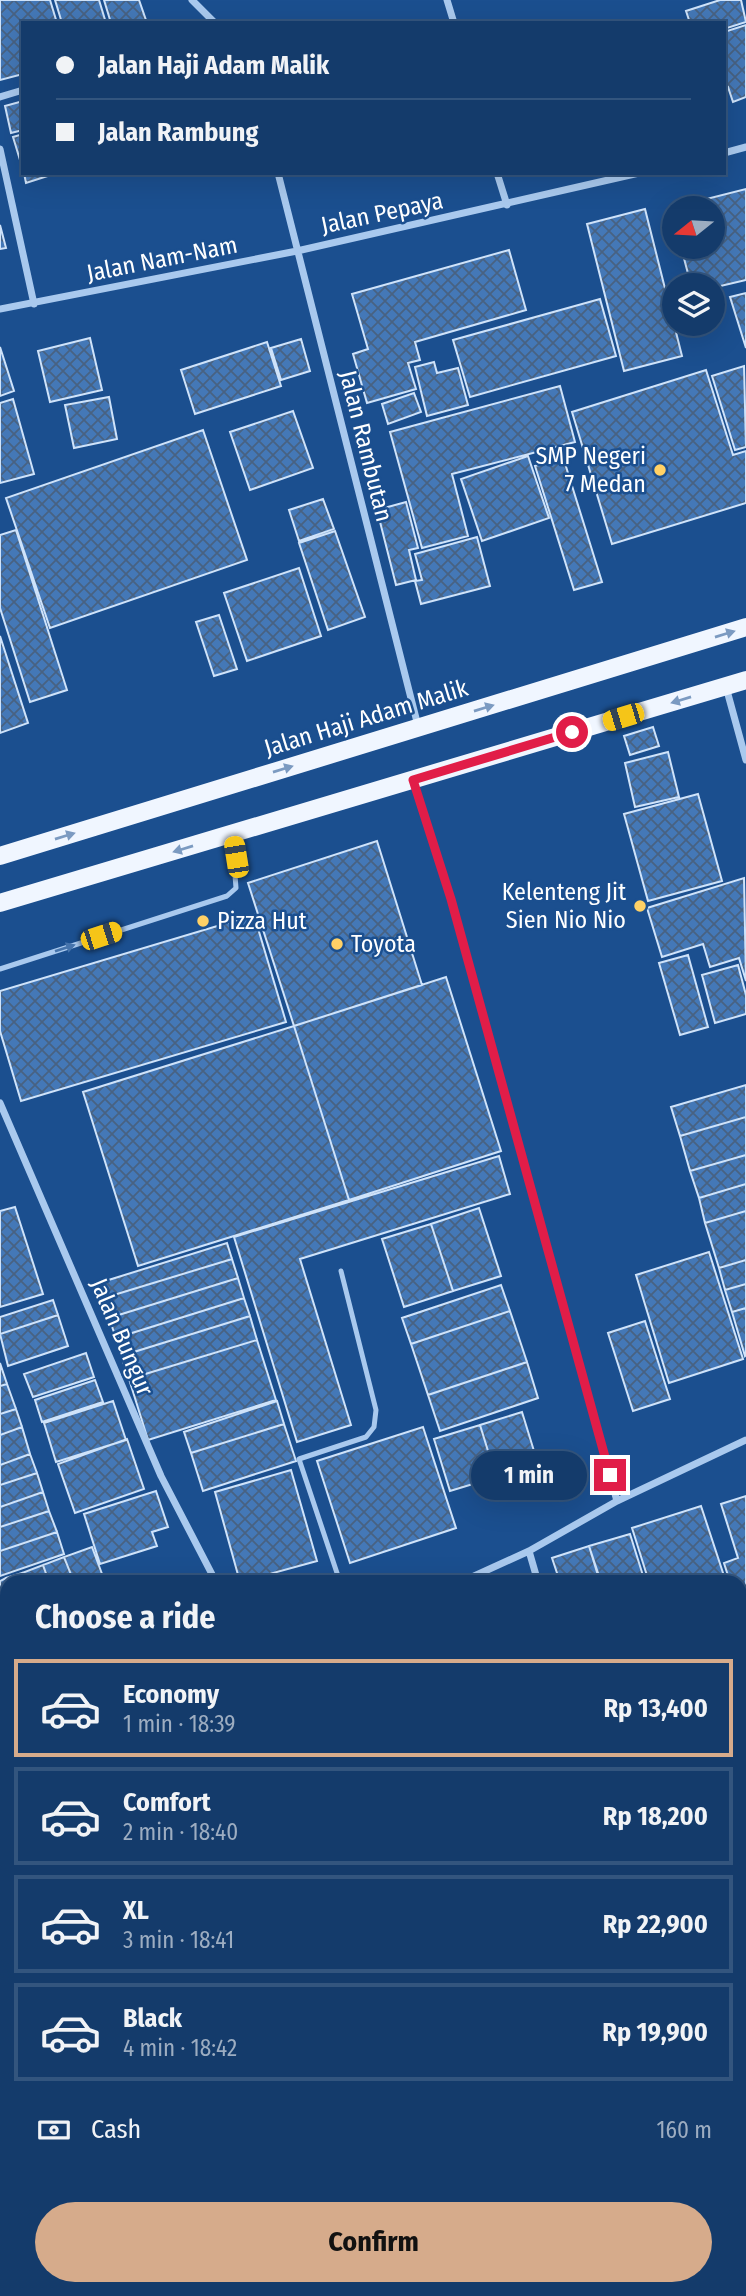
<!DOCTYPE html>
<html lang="en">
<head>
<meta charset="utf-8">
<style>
  :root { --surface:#143b6b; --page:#214673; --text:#f1f3f6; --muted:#9dadc1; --line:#33557e; --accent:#d6ab8b }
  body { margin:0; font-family:"Fira Sans Condensed",sans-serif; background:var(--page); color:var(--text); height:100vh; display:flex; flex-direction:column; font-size:26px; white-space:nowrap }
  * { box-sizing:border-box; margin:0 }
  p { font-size:23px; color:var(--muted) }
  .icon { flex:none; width:38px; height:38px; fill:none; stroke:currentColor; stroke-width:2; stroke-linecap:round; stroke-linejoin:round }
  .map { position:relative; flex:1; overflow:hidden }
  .details { position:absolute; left:0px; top:1575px; width:747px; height:721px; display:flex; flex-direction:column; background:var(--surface); border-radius:21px 21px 0 0; box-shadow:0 7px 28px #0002,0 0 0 2px var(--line) }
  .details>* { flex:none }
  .banner { position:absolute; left:21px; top:21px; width:705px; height:154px; border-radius:0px; box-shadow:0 7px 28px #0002,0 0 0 2px var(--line); display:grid; align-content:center; height:154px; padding:0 35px; background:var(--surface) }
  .needle { width:46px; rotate:252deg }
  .buttons { position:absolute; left:662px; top:196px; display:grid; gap:14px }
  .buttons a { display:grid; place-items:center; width:63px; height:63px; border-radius:50%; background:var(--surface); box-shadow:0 7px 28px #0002,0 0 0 2px var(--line); font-size:35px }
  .end { position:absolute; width:32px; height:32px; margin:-16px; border:9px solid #e11d48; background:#fff; box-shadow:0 0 0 4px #fff }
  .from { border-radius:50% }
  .bubble { position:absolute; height:49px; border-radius:24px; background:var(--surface); box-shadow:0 7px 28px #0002,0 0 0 2px var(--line); font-size:23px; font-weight:700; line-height:49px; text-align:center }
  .car { position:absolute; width:21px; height:42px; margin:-21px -10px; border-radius:9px; box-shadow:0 0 5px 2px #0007; background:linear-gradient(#f5c518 24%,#345 0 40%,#f5c518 0 76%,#345 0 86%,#f5c518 0) }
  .banner b { display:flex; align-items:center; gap:24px; height:66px; font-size:26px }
  .banner b+b { border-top:2px solid var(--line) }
  .banner i { width:18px; height:18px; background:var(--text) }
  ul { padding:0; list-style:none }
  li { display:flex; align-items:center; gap:21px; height:98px; margin:0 14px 10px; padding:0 21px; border:4px solid var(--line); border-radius:0px }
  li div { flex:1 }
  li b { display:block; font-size:26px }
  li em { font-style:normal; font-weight:700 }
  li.current { border-color:var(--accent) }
  li>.icon { width:63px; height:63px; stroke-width:1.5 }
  h2 { padding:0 35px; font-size:32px; line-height:84px }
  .pay { display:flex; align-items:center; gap:18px; height:77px; padding:0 35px; font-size:26px }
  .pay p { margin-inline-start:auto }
  .primary-button { display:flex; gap:14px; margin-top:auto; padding:14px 35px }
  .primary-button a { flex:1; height:80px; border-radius:42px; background:var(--accent); color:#111; font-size:28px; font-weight:700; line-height:80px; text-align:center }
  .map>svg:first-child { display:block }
</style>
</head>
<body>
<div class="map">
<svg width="746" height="2296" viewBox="0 0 746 2296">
  <defs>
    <pattern id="building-cross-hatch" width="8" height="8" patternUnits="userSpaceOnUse" patternTransform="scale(1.75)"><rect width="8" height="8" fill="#4478b7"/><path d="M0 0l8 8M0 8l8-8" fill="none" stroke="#486282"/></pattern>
  </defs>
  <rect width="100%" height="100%" fill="#1b4f8f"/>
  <path fill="url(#building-cross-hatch)" stroke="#cfe3fa" stroke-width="2" d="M0 0H50L57 23H23V56L20 57 23 74 0 80Z
    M55 0H99L106 23H62Z
    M104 0H139L147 23H111Z
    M720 0H741L746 22 724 29V23H690L686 11Z
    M746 25V97L733 102 728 87 724 88V32Z
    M23 101V130L11 133 5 106Z
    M23 134V170L13 137Z
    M24 173H57L26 183Z
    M746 189V280L712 288V285H691L681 247H712V208H674V218L671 208Z
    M645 209 682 356 624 371 587 224Z
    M0 225 6 248 0 249Z
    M509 250 526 310 415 342 420 360 408 363 416 389 367 403 353 354 368 349 352 294Z
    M746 293V348L730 297Z
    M600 299 616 356 470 397 453 340Z
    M90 338 102 390 50 402 38 351Z
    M301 339 310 371 281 380 271 348Z
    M267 342 281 386 195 414 181 370Z
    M0 347 14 391 0 396Z
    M434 362 437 373 458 368 468 405 427 416 415 367Z
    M744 366 746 447 735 450 712 376Z
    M706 370 733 455 746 451V503L612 544 572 412Z
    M560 386 575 442 452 474 468 536 422 548 390 432Z
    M414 393 421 412 388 424 382 404Z
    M109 397 117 439 74 448 65 405Z
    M13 399 34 474 0 483V403Z
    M293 411 313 468 250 490 230 432Z
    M203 430 247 560 50 628 6 498Z
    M528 456 549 518 482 541 461 479Z
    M563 457 602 582 574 590 535 466Z
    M323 499 334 529 299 541 289 510Z
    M406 502 418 548 409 550 416 580 396 585 377 510Z
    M16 530 67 690 30 702 0 608V535Z
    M335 531 365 617 328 630 299 543Z
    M477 537 490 586 421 604 415 581 422 580 415 554Z
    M299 568 321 636 247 661 224 593Z
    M219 615 237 669 214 676 196 622Z
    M0 636 28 723 0 733Z
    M653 727 659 746 630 755 624 736Z
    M668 752 679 797 635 807 625 763Z
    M698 794 722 881 648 901 624 814Z
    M377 841 422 985 294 1026 248 883Z
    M744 878 746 981 739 958 710 967 703 944 662 957 647 908Z
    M254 915 286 1022 21 1101 0 1031V991Z
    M688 955 708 1027 680 1035 659 963Z
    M738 965 746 995V1014L715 1023 702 975Z
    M446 977 501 1151 349 1200 294 1026Z
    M294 1026 349 1200 138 1266 83 1092Z
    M746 1085V1117L680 1136 671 1107Z
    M746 1117V1155L690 1171 680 1136Z
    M746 1155V1184L699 1198 690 1171Z
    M499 1156 510 1194 300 1259 351 1425 297 1442 234 1237Z
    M746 1184V1211L705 1223 699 1198Z
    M15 1207 43 1294 0 1307V1211Z
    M479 1208 501 1276 453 1291 431 1224Z
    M746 1211V1260L719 1268 705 1223Z
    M431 1224 453 1291 404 1307 382 1239Z
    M227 1243 232 1259 104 1298 99 1283Z
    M709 1252 743 1359 669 1383 636 1275Z
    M232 1259 238 1278 109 1318 104 1298Z
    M746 1260V1284L725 1290 719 1268Z
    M238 1278 244 1298 116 1338 109 1318Z
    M746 1284V1308L732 1312 725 1290Z
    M501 1285 510 1311 411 1344 402 1318Z
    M244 1298 250 1316 121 1356 116 1338Z
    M53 1300 58 1315 0 1334V1317Z
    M746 1308V1355L745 1356 732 1312Z
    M510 1311 527 1362 428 1395 411 1344Z
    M58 1315 68 1346 8 1366 0 1334Z
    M250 1316 257 1340 129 1379 121 1356Z
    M645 1321 670 1399 633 1411 608 1333Z
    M257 1340 276 1400 148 1440 129 1379Z
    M86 1353 94 1377 33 1397 24 1374Z
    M527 1362 538 1398 440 1431 428 1395Z
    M0 1363 7 1384 0 1386Z
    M95 1380 103 1402 42 1422 35 1400Z
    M7 1384 16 1409 0 1414V1386Z
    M113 1401 126 1440 56 1462 44 1423Z
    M277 1401 284 1424 191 1453 184 1432Z
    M16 1409 22 1427 0 1435V1414Z
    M522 1412 538 1464 496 1477 480 1425Z
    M284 1424 296 1461 203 1491 191 1453Z
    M480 1425 496 1477 450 1491 434 1439Z
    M22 1427 30 1454 0 1465V1435Z
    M423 1427 456 1528 350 1563 317 1461Z
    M127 1439 144 1489 75 1513 58 1464Z
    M30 1454 37 1473 0 1485V1465Z
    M291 1470 317 1561 240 1582 215 1492Z
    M37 1473 43 1492 0 1507V1485Z
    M156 1491 168 1527 152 1532 157 1546 100 1564 84 1514Z
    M43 1492 49 1511 0 1527V1507Z
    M746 1496V1601L740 1603V1582H730L724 1563 738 1558 721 1504Z
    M701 1506 726 1582H649L632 1528Z
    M49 1511 57 1532 0 1551V1527Z
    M57 1532 64 1554 0 1576V1551Z
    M630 1534 645 1582H601L589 1546Z
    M589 1546 600 1582H560L552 1558Z
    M92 1547 105 1582H74L64 1557Z
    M64 1557 74 1582H49L43 1565Z
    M43 1565 49 1582H26L22 1573Z
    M22 1573 26 1582H7L6 1578Z
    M195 1575 198 1582H174Z
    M6 1578 7 1582V1653L0 1634V1581Z
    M0 1634 7 1653V1714L0 1695Z
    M746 1713V1794L740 1796V1715Z
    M7 1776V1815L0 1793V1778Z
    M0 1799 7 1822V1904L0 1906Z
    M746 1800V1859L740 1861V1802Z
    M746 1859V1926L740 1908V1861Z
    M7 1906V2031L0 2033V1908Z
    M740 1973 746 1991V1995L740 1997Z
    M746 1995V2047L740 2049V1997Z
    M746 2047V2072L740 2073V2049Z
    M746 2072V2096L740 2098V2073Z
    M7 2092V2202L0 2205V2095Z
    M746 2096V2142L740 2144V2098Z
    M746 2142V2167L740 2169V2144Z
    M746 2167V2198L740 2200V2169Z
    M746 2198V2223L740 2205V2200Z
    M0 2259 7 2289 12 2296H0Z
    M180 2289H224L226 2296H182Z
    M229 2289H255L232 2296Z
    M255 2289H350L351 2291 334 2296H232Z
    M386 2289H501L503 2296H388Z
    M508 2289H551L529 2296H510Z
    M588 2289H678L680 2296H590Z
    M351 2291 352 2296H334Z"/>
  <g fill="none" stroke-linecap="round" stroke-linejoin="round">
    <path stroke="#a9c9ee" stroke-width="5" d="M0 969 227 896 236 888 232 837
      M340 1582 299 1459 366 1437 374 1427 376 1410 341 1271"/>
    <path stroke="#a9c9ee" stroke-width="7" d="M192 0 215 23
      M447 0 454 23
      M0 97 23 90
      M0 149 34 304
      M724 153 746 147
      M278 173 418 726
      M497 173 507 205
      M0 309 297 251 639 173
      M726 687 746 760
      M413 781 451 899 617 1501
      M0 1103 161 1476 216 1582
      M529 1551 538 1582
      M461 1582 529 1551 617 1501 746 1440
      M0 1721 5 1734
      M0 2075 7 2072
      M366 2289 368 2296
      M576 2289 578 2296
      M692 2289 694 2296"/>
    <path stroke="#f0f6ff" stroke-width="18" d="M0 856 746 627
      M0 903 746 680"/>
  </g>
  <defs><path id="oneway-solid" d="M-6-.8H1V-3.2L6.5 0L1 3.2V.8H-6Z" transform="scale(1.75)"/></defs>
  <g fill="#7b9ac1">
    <use href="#oneway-solid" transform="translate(725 634) rotate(-17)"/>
    <use href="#oneway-solid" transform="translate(681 700) rotate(163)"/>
    <use href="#oneway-solid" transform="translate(484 708) rotate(-17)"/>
    <use href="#oneway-solid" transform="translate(283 769) rotate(-17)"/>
    <use href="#oneway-solid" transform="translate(65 836) rotate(-17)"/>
    <use href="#oneway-solid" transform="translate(183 849) rotate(163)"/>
  </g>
  <use fill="#4674ac" href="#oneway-solid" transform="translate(65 948) rotate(-18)"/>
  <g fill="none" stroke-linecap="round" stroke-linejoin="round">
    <path stroke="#e11d48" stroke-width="9" d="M572 732 413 780 451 899 610 1475"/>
  </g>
  <g fill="#ffd166" stroke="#1b4f8f" stroke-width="2.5">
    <circle cx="660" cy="470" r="7"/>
    <circle cx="640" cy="906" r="7"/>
    <circle cx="203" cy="921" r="7"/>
    <circle cx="337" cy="944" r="7"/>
  </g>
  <g text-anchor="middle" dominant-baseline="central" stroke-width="5" stroke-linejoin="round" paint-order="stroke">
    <g font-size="24" fill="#fff" stroke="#1b4f8f">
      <text transform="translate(382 213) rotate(-12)">Jalan Pepaya</text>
      <text transform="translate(162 259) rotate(-11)">Jalan Nam-Nam</text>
      <text transform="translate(366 446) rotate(76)">Jalan Rambutan</text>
      <text transform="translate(366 718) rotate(-17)">Jalan Haji Adam Malik</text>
      <text transform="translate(122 1337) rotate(67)">Jalan Bungur</text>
    </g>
    <g font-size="24" fill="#fff" stroke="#1b4f8f" text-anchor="end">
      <text x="646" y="456">SMP Negeri<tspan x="646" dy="28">7 Medan</tspan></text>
      <text x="626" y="892">Kelenteng Jit<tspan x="626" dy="28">Sien Nio Nio</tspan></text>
      <text x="217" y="921" text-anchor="start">Pizza Hut</text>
      <text x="351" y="944" text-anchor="start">Toyota</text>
    </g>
  </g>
</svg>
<div class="buttons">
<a><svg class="needle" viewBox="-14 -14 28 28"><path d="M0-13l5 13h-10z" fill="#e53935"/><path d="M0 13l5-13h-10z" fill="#9dadc1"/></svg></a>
<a><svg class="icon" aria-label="layers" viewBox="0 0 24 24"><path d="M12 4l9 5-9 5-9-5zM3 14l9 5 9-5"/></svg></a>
</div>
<i class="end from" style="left:572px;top:732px"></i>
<i class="end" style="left:610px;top:1475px"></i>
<div class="bubble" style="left:471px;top:1451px;width:116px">1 min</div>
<i class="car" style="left:623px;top:717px;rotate:253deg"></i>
<i class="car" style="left:236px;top:857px;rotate:351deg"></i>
<i class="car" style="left:101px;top:936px;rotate:72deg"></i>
<div class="banner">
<b><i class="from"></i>Jalan Haji Adam Malik</b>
<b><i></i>Jalan Rambung</b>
</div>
<section class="details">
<h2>Choose a ride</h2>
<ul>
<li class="current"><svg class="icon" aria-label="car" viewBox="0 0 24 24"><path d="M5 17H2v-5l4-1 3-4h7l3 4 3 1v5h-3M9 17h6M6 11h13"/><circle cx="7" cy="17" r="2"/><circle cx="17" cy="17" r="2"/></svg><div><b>Economy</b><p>1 min · 18:39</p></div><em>Rp 13,400</em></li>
<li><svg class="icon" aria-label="car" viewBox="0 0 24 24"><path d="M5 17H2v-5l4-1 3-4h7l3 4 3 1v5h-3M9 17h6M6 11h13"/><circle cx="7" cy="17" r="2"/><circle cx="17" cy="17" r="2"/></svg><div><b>Comfort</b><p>2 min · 18:40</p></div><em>Rp 18,200</em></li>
<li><svg class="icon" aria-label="car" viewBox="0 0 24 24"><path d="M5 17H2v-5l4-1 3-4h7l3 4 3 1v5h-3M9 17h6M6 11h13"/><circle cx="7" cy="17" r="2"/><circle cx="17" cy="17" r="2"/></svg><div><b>XL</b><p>3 min · 18:41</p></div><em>Rp 22,900</em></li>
<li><svg class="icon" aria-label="car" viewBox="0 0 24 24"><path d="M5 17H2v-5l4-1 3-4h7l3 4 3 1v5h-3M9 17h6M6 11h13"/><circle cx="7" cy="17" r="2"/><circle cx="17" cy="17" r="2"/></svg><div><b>Black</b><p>4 min · 18:42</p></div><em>Rp 19,900</em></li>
</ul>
<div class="pay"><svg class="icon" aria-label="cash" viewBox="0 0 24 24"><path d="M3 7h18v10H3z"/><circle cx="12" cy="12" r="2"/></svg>Cash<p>160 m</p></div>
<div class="primary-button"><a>Confirm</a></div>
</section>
</div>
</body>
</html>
